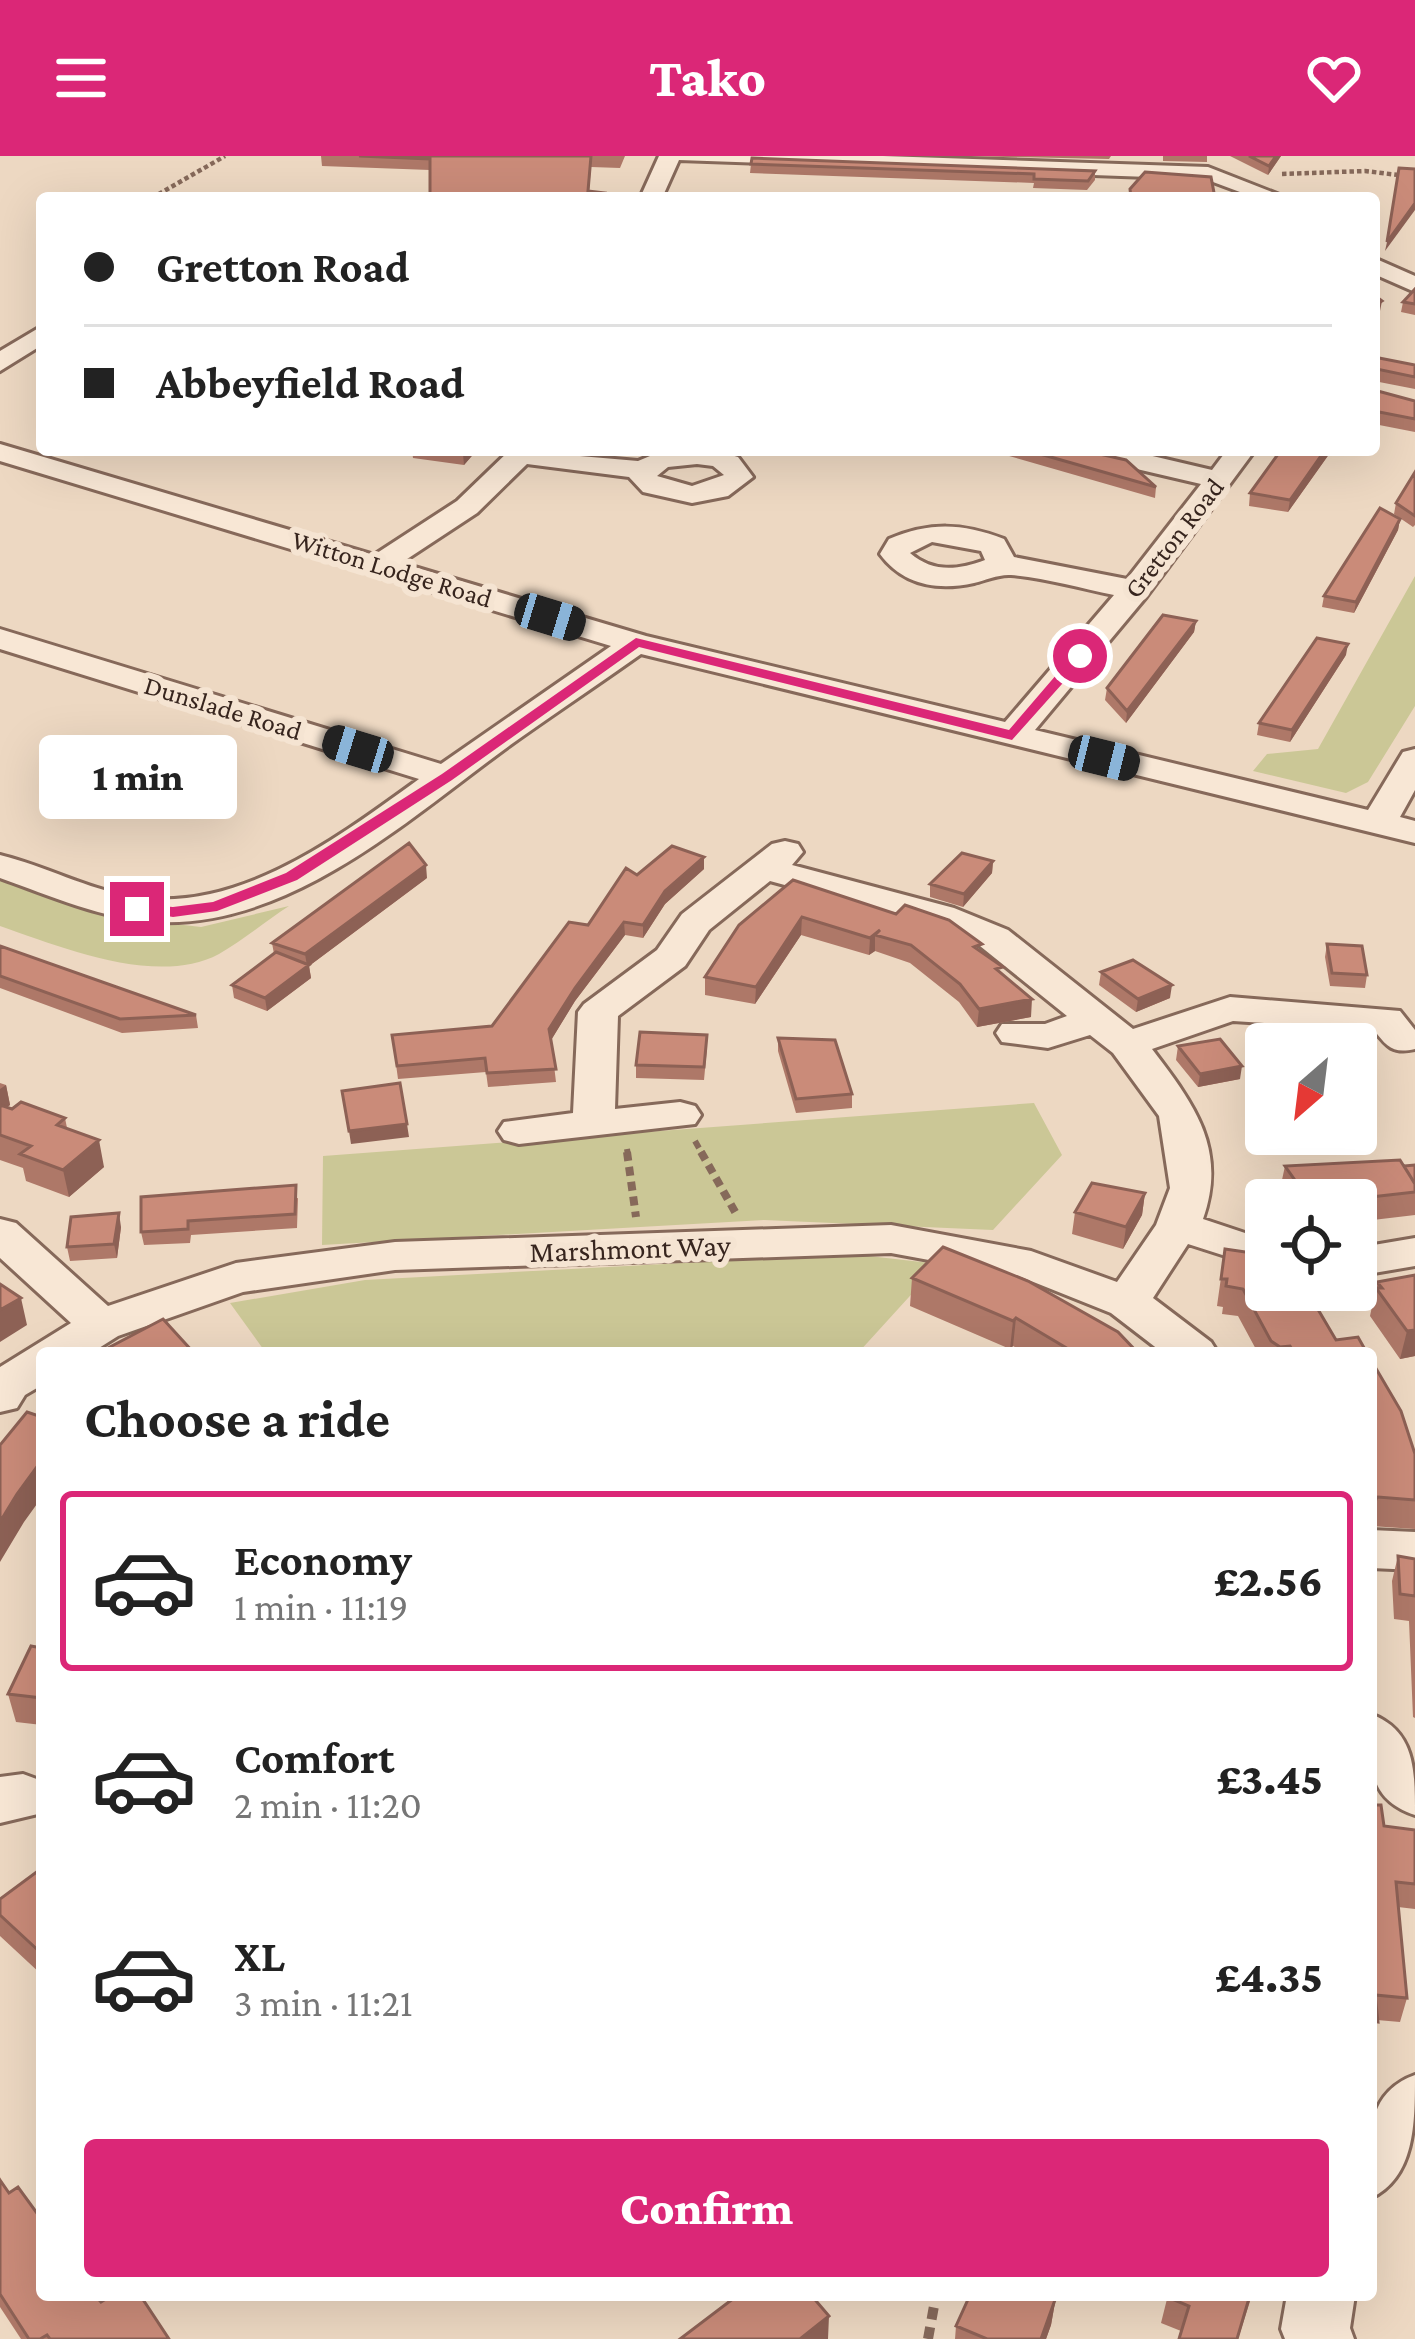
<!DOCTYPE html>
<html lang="en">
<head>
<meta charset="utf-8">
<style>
  :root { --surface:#fff; --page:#f6f6f6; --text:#222; --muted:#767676; --line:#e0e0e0; --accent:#db2777 }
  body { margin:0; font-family:"Crimson Pro",serif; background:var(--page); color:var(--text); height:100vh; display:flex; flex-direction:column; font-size:45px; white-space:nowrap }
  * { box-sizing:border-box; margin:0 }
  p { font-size:39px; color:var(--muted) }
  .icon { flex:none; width:66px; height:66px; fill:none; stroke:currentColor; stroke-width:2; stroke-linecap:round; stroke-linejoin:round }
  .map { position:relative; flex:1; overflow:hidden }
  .details { position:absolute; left:36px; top:1191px; width:1341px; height:954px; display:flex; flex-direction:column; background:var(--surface); border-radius:12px; box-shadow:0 12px 48px #0002 }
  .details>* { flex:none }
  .banner { position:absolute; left:36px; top:36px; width:1344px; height:264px; border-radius:12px; box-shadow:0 12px 48px #0002; display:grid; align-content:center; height:264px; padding:0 48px; background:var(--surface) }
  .needle { width:78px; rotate:208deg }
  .buttons { position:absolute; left:1245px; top:867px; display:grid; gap:24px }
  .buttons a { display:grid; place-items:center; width:132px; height:132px; border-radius:12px; background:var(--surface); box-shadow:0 12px 48px #0002; font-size:60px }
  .end { position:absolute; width:54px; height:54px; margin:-27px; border:15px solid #db2777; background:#fff; box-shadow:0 0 0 6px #fff }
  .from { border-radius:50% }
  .bubble { position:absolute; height:84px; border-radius:12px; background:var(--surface); box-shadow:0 12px 48px #0002; font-size:39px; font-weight:800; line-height:84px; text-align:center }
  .car { position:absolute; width:36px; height:72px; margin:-36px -18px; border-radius:15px; box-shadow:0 0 9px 3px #0007; background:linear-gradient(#222 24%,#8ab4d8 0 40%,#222 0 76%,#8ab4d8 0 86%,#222 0) }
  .banner b { display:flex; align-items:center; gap:42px; height:114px; font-size:45px }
  .banner b+b { border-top:3px solid var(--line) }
  .banner i { width:30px; height:30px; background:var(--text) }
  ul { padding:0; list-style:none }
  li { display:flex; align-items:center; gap:36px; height:180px; margin:0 24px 18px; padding:0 24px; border:6px solid transparent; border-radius:12px }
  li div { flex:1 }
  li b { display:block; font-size:45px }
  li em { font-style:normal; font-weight:800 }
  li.on { border-color:var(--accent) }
  li>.icon { width:108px; height:108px; stroke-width:1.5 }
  h2 { padding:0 48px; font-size:54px; line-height:144px }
  .primary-button { display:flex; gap:24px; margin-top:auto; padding:24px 48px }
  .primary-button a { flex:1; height:138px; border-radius:12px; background:var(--accent); color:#fff; font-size:48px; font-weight:800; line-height:138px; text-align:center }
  header { display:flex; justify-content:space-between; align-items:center; height:156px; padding:0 48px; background:var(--accent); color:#fff; font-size:54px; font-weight:800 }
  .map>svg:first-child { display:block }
</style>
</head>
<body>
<header><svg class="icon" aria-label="menu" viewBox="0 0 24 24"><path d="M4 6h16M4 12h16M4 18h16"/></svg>Tako<svg class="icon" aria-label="heart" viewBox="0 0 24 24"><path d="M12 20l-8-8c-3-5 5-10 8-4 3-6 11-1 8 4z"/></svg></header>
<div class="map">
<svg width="1415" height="2183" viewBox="0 0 1415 2183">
  <rect width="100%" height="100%" fill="#edd8c2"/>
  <path fill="#cbc796" d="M1415 420V550L1368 626 1346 637 1253 615 1267 598 1318 593Z
    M0 721 123 762 201 771 289 750C266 765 243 784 219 798 157 831 61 791 0 770Z
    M1034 947 1062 999 993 1074 764 1064 322 1089 323 1000Z
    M851 1098 939 1108 858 1197H266L230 1147 365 1124Z"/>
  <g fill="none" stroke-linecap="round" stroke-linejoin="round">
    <defs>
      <path id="minor" d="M659 0H883L1208 11 1287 42H1256L1205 23 679 4 662 42H640Z
        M1374 102 1415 120V136L1374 118Z
        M42 170V189L0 215V195Z
        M0 288 374 399 457 345 510 294 638 305 662 295 714 294 738 301 753 321 728 340 692 347 643 336 629 321 527 308 477 357 401 407 646 480 1005 566 1114 439C1080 432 1045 422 1011 419 999 418 986 424 974 427 937 435 903 429 880 398L889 383C930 366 962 367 1004 383L1014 401 1127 423 1201 328 1081 300 1077 294H1127L1212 314 1227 294H1255L1146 441 1035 574 1368 654 1403 596 1415 593V634L1400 661 1415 665V687L641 498C599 528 555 557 513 587 412 660 293 771 159 766 104 764 51 740 0 722V699C45 710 87 733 133 741 238 758 339 681 419 623L0 493V473L441 608 611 490 0 305ZM697 308 713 310 724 319 692 330 657 320 668 311ZM932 386 981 395 985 404C958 414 933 417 910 397Z
        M785 685 798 688 803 696 792 709 954 752 1008 774 1133 873 1230 841 1400 855 1415 874V893C1393 898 1387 891 1374 874L1233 865 1152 893C1193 947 1228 992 1203 1063L1266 1084V1113L1188 1088 1153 1142 1211 1186 1218 1197H1163L1111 1157 1021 1121 891 1097 395 1114 243 1136 118 1180 91 1197H42V1229L25 1239 17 1252 0 1256V1211L71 1167 0 1102V1063L16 1067 108 1150 236 1107 395 1086 891 1069 1031 1095 1117 1126 1156 1069 1170 1032 1159 960 1113 897 1090 879 1048 892 1002 886 996 877 1002 868H1045L1067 860 980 790 928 768 770 725 709 774 685 810 618 860 615 953 680 946 695 950 701 959 695 968 519 988 504 984 498 975 504 966 573 957 578 856 584 848 657 794 682 758 772 688Z
        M1415 1082V1110L1356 1120V1092Z
        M1371 1374 1415 1376V1414L1371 1412Z
        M1371 1558C1415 1575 1415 1613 1415 1659 1364 1642 1371 1604 1371 1558Z
        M23 1618 42 1625V1657L0 1667V1621Z
        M1415 1919C1415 1968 1415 2021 1371 2042 1371 1992 1360 1939 1415 1919Z
        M1287 2139H1355L1350 2172 1354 2183H1285L1281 2173Z"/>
    </defs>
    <use href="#minor" stroke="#86695a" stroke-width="6"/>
    <path stroke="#86695a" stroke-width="4.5" stroke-dasharray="4.5 3" stroke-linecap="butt" d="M1282 18 1365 15 1415 21
      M152 42 225 0"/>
    <path stroke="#86695a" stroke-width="6" stroke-dasharray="8 4.5" stroke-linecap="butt" d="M695 985 703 999
      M627 993 628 999"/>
    <path stroke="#86695a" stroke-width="8" stroke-dasharray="9 6" stroke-linecap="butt" d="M627 996 636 1061
      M701 996 738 1061"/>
    <path stroke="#86695a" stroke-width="10" stroke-dasharray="12 8" stroke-linecap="butt" d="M928 2183 936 2139"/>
    <use href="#minor" fill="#f8e7d5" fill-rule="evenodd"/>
  </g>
  <path fill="#ae7868" d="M321 0H625L620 12 591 11 589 35 605 37V42H430V14L322 10Z
    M963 0H1111L1109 3Z
    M1163 0H1207V6L1163 5Z
    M1230 0H1281L1268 19Z
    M751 8 1095 15V24L1087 34 1033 32 1034 27 750 17Z
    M1415 133V159L1401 156 1403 146Z
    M1374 201 1415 209V233L1374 225Z
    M1374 234 1415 245V276L1374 268Z
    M412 294H477L464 309 413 302Z
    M988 294H1082L1156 331 1155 342Z
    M1332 294 1288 356 1249 350 1250 337Z
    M1415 316V369L1413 371 1394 358 1396 347Z
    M1400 363 1398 374 1354 457 1322 451 1324 440Z
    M1196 465 1194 476 1126 567 1105 544 1107 532Z
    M1346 499 1290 586 1257 579 1259 567Z
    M993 705 992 717 963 751 930 741V728Z
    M704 713 665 748 643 782 625 779 575 845 551 884 556 926 488 931 486 916 398 923 392 879 492 870 637 719Z
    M427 722 309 810 311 822 267 855 234 842 232 829 274 798 272 787Z
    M793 724 982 796 1002 818 1031 861 977 871 959 846 910 807 875 795 869 799 801 779 755 848 705 839V821Z
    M1327 788 1367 819 1365 832 1330 830 1325 801Z
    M0 790 196 859 198 872 122 877 0 832Z
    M1101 816 1170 842 1136 856 1099 829Z
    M778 882 852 938V952L796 957 778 895Z
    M1178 890 1240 923 1198 931 1176 904Z
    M707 892 704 924 636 922V909Z
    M0 927 6 929 10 949 7 951 65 962 67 972 104 1011 69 1041 26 1025 23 1012 0 1004Z
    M1415 1009V1059L1356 1066V1044H1289L1280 1033 1285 1010Z
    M1145 1037 1142 1059 1123 1093 1072 1078 1075 1056Z
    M298 1042 297 1072 191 1079 190 1087 144 1089 141 1076Z
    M121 1071 117 1102 70 1105 67 1091Z
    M1225 1093 1336 1184 1367 1197H1258L1238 1160 1222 1158 1223 1151 1217 1150Z
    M1415 1119V1200L1400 1203 1370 1160 1377 1126Z
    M912 1122 1138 1197H1026L1013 1190 1010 1193 910 1150Z
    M1371 1204 1415 1298V1373L1371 1370Z
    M1398 1400 1415 1403V1562L1413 1561 1409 1465 1394 1463 1392 1425Z
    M42 1492V1569L16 1566 8 1538Z
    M1371 1649 1384 1670 1415 1674V1753L1398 1751 1407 1842 1400 1866 1377 1864 1371 1890Z
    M42 1712V1819L0 1780V1743Z
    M0 2024 9 2037 101 2146 169 2183H21L0 2151Z
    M1168 2139H1252L1238 2183 1181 2175 1161 2167Z
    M992 2141H1056L1051 2169 1046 2183H955L956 2170Z"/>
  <path fill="#8d6155" d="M1276 0H1281L1268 19 1269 10Z
    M1415 47V54L1385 95 1387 86Z
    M1382 145 1380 155 1374 159V150Z
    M467 294H477L464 309 463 298Z
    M1325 294H1332L1288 356 1290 344Z
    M1400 363 1398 374 1354 457 1356 446Z
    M1196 465 1194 476 1126 567 1127 555Z
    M1348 488 1346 499 1290 586 1292 574Z
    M704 701V713L665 748 643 782V769L665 735Z
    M993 705 992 717 963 751 964 738Z
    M426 709 427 722 309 810 311 822 267 855 265 842 307 810 305 798Z
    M802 761 801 779 755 848 756 831Z
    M624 766 625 779 575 845 550 886 549 873 575 832Z
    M875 779V795L869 799 870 782Z
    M1172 829 1170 842 1136 856 1138 843Z
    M1032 843 1031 861 977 871 979 853Z
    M1242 910 1240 923 1198 931 1200 918Z
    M6 929 10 949 0 956V933Z
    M407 968 409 981 351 988 349 975Z
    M99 984 104 1011 69 1041 63 1014Z
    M1145 1037 1142 1059 1123 1093 1126 1071Z
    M119 1057 121 1071 117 1102 114 1088Z
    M21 1142 27 1169 0 1186V1154Z
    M1016 1162 1013 1190 1010 1193 1013 1165Z
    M1415 1174V1200L1400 1203 1407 1175Z
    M42 1304V1341L24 1366 0 1406V1366L17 1338Z
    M1378 1341 1371 1370V1346Z
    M1056 2141 1051 2169 1046 2183H1041Z
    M829 2160 828 2183H800Z"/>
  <path fill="#ca8b79" stroke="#8d6155" stroke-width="3" d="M359 0H591L588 35 605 37 603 42H430V3Z
    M1249 0H1276L1269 10Z
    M752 2 1095 15 1088 25 1034 23V18L751 8Z
    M1399 12 1415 13V47L1387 86Z
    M1145 16 1211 21 1215 42H1131L1130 33Z
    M1415 133V148L1403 146Z
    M1374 139 1382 145 1374 150Z
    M1374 201 1415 209V221L1377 213 1374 215Z
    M1374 234 1415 245V263L1374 255Z
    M432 294H467L463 298Z
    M1026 294H1082L1126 304 1156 331Z
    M1281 294H1325L1290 344 1250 337Z
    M1415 316V360L1396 347Z
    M1380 352 1400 363 1356 446 1324 440Z
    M1163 459 1196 465 1127 555 1107 532Z
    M1317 482 1348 488 1292 574 1259 567Z
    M409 687 426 709 305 798 272 787Z
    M672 690 704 701 665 735 643 769 624 766 575 832 549 873 556 913 487 917 485 902 397 910 392 879 492 870 569 766 588 769 626 712 637 719Z
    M962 697 993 705 964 738 930 728Z
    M793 724 896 758 905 749 949 764 982 788 974 791 1003 811 996 813 1032 843 979 853 960 828 911 789 875 779 880 774 870 782 802 761 756 831 705 821 739 769Z
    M1327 788 1362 790 1367 819 1332 817Z
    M0 790 196 859 120 863 0 820Z
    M276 796 309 809 265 842 232 829Z
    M1133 804 1172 829 1138 843 1101 816Z
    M640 876 707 879 704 911 636 909Z
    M778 882 835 884 852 938 796 943Z
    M1220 883 1242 910 1200 918 1178 890Z
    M400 927 407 968 349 975 342 935Z
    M21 946 65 962 57 969 99 984 63 1014 20 998 31 990 0 979V949L12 953Z
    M1400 1004 1415 1028V1036L1362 1042 1309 1044 1285 1010Z
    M1415 1009V1028L1404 1010Z
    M1092 1027 1145 1037 1126 1071 1075 1056Z
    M296 1029 295 1058 188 1065V1073L141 1076V1041Z
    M119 1057 114 1088 67 1091 71 1061Z
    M943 1091 1028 1125 1118 1176 1138 1197H1075L1016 1162 1013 1165 912 1122Z
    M1225 1093 1266 1099V1134H1294L1293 1148 1313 1145 1336 1184 1358 1181 1367 1197H1294L1290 1190 1280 1191 1271 1185 1243 1133 1226 1130 1227 1123H1221Z
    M1415 1119V1174L1407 1175 1376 1132H1382L1377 1126Z
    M0 1128 21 1142 0 1154Z
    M163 1163 194 1197H114L108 1192Z
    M1371 1204 1401 1255 1415 1298V1344L1378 1341 1371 1346Z
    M27 1256 42 1261V1304L17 1338 0 1366V1289Z
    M1398 1400 1415 1403V1440L1400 1438Z
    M31 1490 42 1492V1542L8 1538Z
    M1371 1649H1381L1384 1670 1415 1674V1728L1396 1726 1407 1842 1375 1839 1378 1866 1371 1865Z
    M42 1712V1796L41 1797 0 1759V1743Z
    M0 2024 9 2037 18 2031 42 2064V2139H95L101 2146 112 2139H140L169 2183H50L47 2179 40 2183H29L0 2138Z
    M738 2139H811L829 2160 800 2183H680Z
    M970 2139 992 2141 993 2139H1051L1056 2141 1041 2183H987L956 2170Z
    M1168 2139H1250L1237 2183H1179L1189 2150 1167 2141Z"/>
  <path fill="#db2777" d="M636 482 1009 574 1075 497 1087 500 1012 584 639 491 452 624 297 724 217 755 173 761 129 753 137 748 173 751 213 746 286 717 442 618Z"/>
  <g text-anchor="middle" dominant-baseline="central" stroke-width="12" stroke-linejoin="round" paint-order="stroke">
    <g font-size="27" fill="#37251e" stroke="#f5e4d2">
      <text transform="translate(1174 382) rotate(-52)">Gretton Road</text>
      <text transform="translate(392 413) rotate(17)">Witton Lodge Road</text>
      <text transform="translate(223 552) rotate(17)">Dunslade Road</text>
    </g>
    <g font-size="30" fill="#37251e" stroke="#f5e4d2">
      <text transform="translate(630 1092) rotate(-2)">Marshmont Way</text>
    </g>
  </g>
</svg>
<div class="buttons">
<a><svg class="needle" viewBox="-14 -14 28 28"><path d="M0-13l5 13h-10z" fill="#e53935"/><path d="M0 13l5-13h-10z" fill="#767676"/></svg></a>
<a><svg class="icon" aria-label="locate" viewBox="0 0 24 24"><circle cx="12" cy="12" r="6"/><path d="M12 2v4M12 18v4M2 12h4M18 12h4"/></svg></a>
</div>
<i class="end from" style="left:1080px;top:500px"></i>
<i class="end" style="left:137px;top:753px"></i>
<div class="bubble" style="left:39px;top:579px;width:198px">1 min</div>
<i class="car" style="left:550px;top:461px;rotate:107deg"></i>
<i class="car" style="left:358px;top:593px;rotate:287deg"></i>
<i class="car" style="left:1104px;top:602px;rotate:104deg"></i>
<div class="banner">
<b><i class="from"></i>Gretton Road</b>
<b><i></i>Abbeyfield Road</b>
</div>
<section class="details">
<h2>Choose a ride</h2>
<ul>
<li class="on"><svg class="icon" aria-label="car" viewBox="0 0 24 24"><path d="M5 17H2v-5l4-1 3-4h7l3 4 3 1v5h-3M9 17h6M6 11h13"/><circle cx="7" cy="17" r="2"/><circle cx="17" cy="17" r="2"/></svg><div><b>Economy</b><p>1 min · 11:19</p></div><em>£2.56</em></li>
<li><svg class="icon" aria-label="car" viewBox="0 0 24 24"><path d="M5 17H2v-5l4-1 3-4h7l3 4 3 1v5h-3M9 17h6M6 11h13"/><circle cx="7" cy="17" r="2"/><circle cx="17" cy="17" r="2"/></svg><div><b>Comfort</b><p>2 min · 11:20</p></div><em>£3.45</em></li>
<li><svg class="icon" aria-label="car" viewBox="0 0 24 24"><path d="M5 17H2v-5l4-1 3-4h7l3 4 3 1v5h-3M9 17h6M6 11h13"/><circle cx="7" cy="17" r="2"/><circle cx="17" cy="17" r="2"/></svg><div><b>XL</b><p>3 min · 11:21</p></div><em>£4.35</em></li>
</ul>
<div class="primary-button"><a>Confirm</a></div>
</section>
</div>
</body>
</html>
